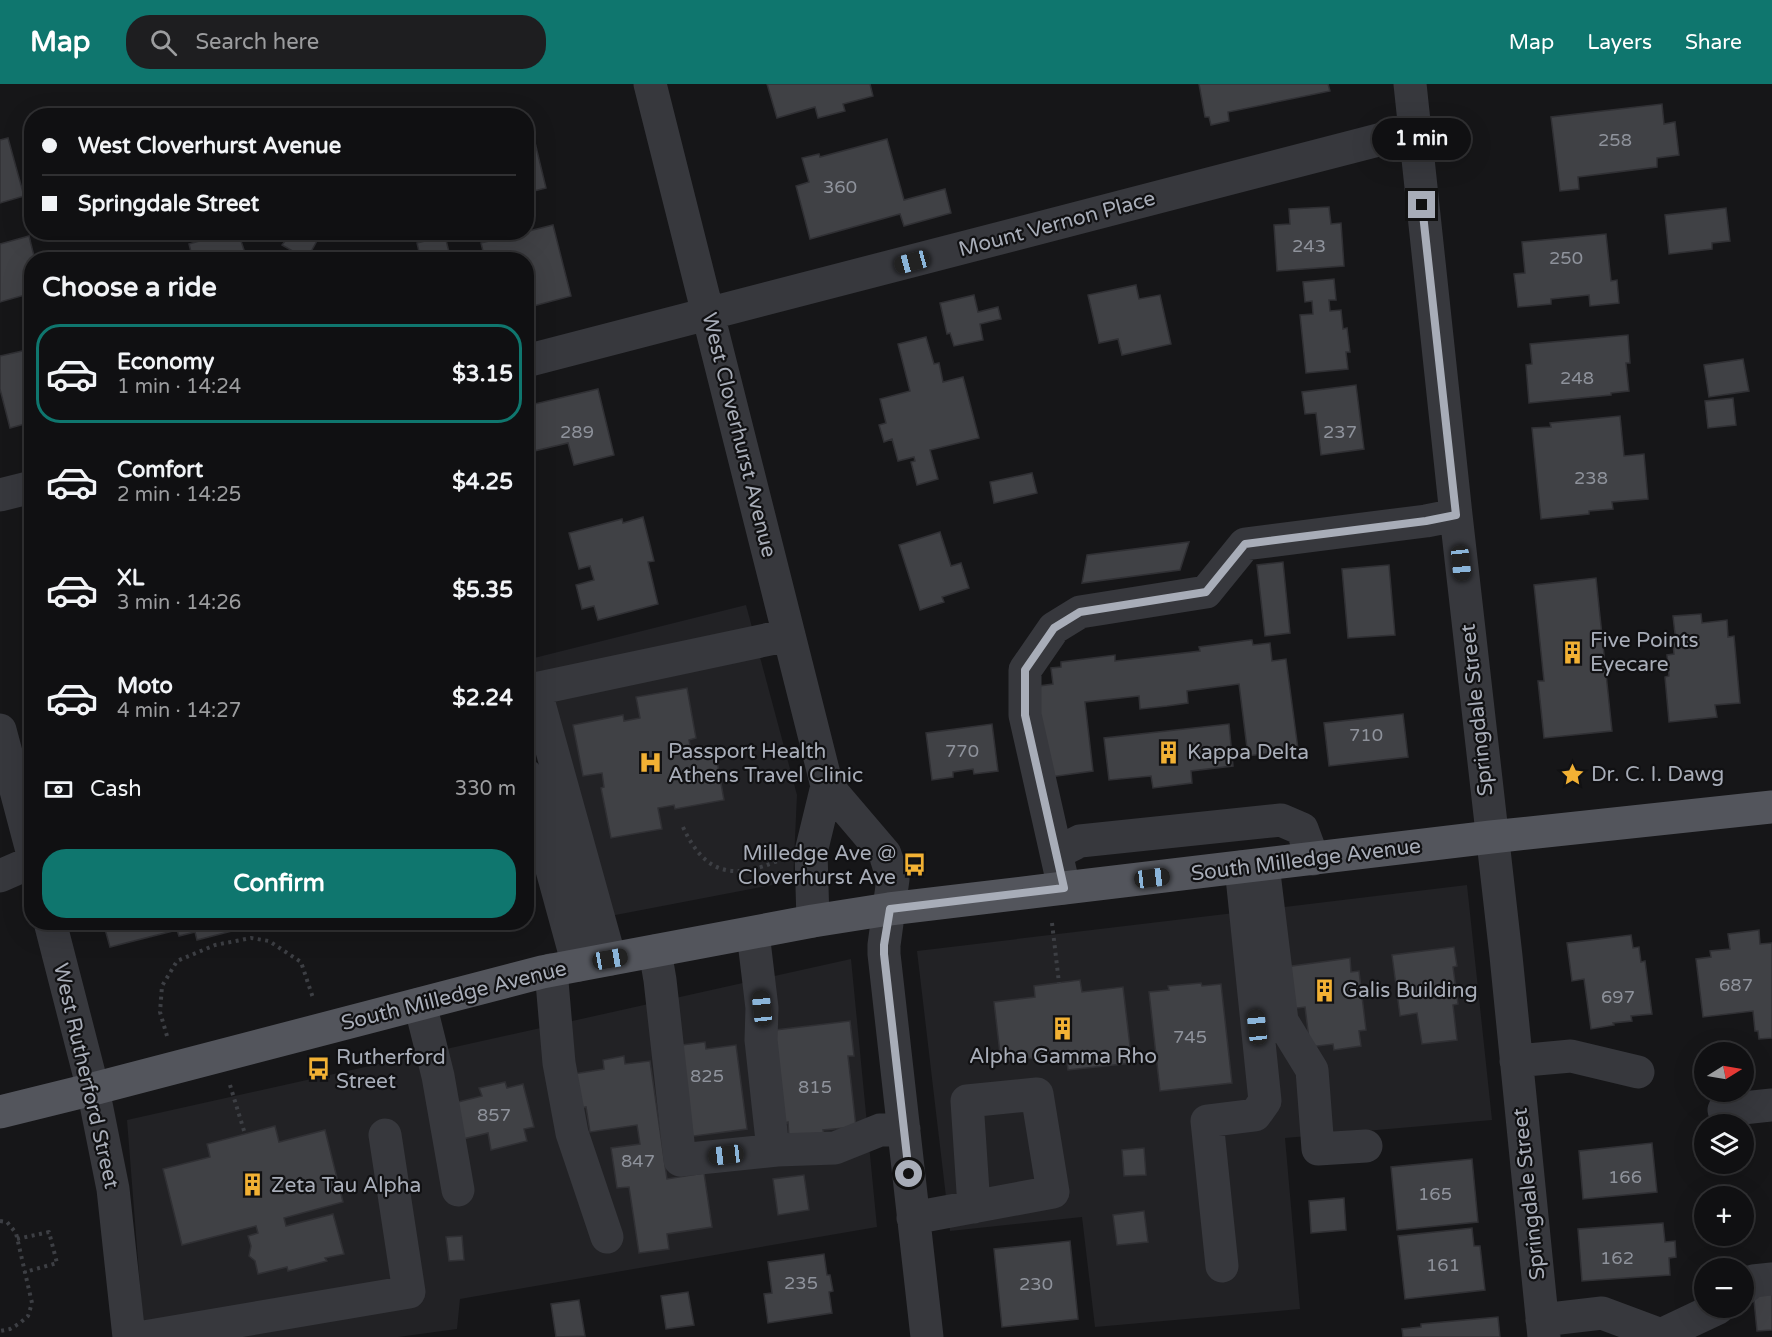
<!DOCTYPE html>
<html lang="en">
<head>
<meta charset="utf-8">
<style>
  :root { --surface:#101012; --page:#1e1e20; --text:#f1f3f6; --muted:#9c9d9f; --line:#303032; --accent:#0f766e }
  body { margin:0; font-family:"Varela Round",sans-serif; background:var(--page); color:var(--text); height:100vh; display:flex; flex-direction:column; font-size:22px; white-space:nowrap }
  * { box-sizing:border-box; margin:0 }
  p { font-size:20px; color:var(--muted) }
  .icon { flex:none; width:33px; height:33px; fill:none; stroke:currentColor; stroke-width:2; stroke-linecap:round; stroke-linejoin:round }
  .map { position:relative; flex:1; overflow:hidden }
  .sheet { position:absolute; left:24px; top:168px; width:510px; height:678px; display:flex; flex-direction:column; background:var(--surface); border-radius:24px; box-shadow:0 6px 24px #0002,0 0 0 2px var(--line) }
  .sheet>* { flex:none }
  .banner { position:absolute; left:24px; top:24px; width:510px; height:132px; border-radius:24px; box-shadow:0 6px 24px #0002,0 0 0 2px var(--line); display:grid; align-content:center; height:132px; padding:0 18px; background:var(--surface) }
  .needle { width:39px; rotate:79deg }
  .controls { position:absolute; left:1694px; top:958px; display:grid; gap:12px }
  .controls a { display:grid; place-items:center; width:60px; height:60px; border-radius:50%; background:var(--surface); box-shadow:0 6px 24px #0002,0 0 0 2px var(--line); font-size:30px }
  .end { position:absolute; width:27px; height:27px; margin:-14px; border:8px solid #a8adb8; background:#111; box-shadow:0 0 0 3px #111 }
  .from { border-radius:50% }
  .bubble { position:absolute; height:42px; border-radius:21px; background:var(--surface); box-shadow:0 6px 24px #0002,0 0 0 2px var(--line); font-size:20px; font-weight:700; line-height:42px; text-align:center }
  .car { position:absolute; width:18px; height:36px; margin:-18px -9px; border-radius:8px; box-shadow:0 0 4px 2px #0007; background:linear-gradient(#222 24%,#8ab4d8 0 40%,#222 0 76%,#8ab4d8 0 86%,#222 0) }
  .banner b { display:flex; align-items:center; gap:21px; height:57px; font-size:22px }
  .banner b+b { border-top:2px solid var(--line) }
  .banner i { width:15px; height:15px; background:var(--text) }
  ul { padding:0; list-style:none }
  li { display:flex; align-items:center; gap:18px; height:99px; margin:0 12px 9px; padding:0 6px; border:3px solid transparent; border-radius:24px }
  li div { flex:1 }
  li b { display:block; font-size:22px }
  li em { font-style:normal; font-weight:700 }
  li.current { border-color:var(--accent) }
  li>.icon { width:54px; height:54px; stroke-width:1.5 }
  h2 { padding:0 18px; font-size:27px; line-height:72px }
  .pay { display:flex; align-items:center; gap:15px; height:66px; padding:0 18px; font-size:22px }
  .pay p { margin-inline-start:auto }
  .button { display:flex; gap:12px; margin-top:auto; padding:12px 18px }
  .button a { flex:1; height:69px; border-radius:24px; background:var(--accent); color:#fff; font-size:24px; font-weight:700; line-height:69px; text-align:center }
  header { display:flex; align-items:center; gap:36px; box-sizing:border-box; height:84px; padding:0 30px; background:var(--accent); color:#fff }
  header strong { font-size:28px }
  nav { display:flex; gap:33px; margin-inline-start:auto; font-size:21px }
  .search { width:420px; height:54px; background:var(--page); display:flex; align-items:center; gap:15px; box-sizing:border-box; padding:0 21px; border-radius:24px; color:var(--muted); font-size:22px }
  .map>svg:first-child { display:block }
</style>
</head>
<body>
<header>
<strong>Map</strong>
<div class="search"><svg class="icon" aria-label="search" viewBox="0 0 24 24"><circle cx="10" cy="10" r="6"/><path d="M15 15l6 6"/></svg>Search here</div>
<nav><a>Map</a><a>Layers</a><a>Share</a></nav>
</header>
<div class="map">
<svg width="1772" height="1253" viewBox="0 0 1772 1253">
  <rect width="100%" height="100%" fill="#161618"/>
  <path fill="#222225" d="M746 521 797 711 793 797 579 838 527 635 526 576Z
    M1467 801 1492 1036 1285 1054 1300 1225 1095 1243 1082 1133 950 1147 917 867Z
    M851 875 877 1143 460 1215 457 1245 398 1253H144L127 1036Z"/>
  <path fill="#404145" stroke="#303034" stroke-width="1.5" d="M767 0H870L873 12 843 20 845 27 818 34 815 23 777 34Z
    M1199 0H1328L1330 7 1228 28 1229 37 1211 41 1209 33H1205Z
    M1662 20 1664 40 1675 38 1679 71 1657 74V83L1578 93 1579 105 1560 107 1551 33Z
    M531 42 546 104 526 109V43Z
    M8 54 24 112 0 119V56Z
    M887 55 904 116 945 105 951 129 904 142 900 130 810 155 796 102 809 98 802 74 819 70 820 73Z
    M1329 123 1331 140 1341 139 1344 182 1277 187 1274 141 1290 140 1289 125Z
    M1726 124 1730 157 1712 159V165L1669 170 1665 131Z
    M553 141 571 212 526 224V176H466L465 172 483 167 481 159Z
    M230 148H238L247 175 193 176 189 160Z
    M292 148H307L318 155 312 166 326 176H295L298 170 282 161Z
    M1606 150 1611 197 1617 196 1619 219 1590 222 1589 211 1551 215V220L1518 223 1514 190 1525 189 1522 158Z
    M29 152 35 176H32V209L0 218V160Z
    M445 152 451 176H421L417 159Z
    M1334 195 1336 216H1329L1330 227 1341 226 1343 245 1347 244 1350 268H1346L1348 285 1306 289 1300 231 1313 230 1312 217 1305 218 1303 198Z
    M1136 201 1139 215 1160 211 1171 260 1122 271 1118 255 1099 259 1088 211Z
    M974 211 978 228 998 223 1001 235 980 240 983 256 954 262 950 249 947 250 940 219Z
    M1628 251 1630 279H1626L1629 307 1611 309V311L1529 319 1526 281 1532 280 1530 260Z
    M926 253 934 280 939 279 943 298 963 293 979 354 930 366 938 395 917 401 911 378 915 377 914 373 898 377 892 355 884 358 879 341 886 339 880 315 910 307 898 260Z
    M31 265 32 338 10 344 0 305V272Z
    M1743 275 1749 307 1709 313 1704 281Z
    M1356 301 1364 365 1321 371 1316 329 1305 330 1302 308Z
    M598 305 614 371 574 381 568 359 534 367 526 332V322Z
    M1733 314 1736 341 1708 344 1705 317Z
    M1620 332 1624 372 1644 370 1648 415 1612 418 1613 425 1589 427V430L1541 435 1532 344 1551 343 1550 339Z
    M1032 389 1037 409 994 419 990 398Z
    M643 433 654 477 648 478 658 520 598 536 594 522 582 525 576 501 594 496 590 482 579 485 569 449 622 435 623 439Z
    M940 448 951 482 961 479 969 504 942 513 944 518 920 526 899 461Z
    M1189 458 1180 486 1082 499 1087 471Z
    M1283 478 1290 549 1265 552 1257 481Z
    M1389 481 1395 551 1348 554 1342 485Z
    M1596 494 1612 647 1544 654 1538 597H1544L1534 501Z
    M1701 530 1702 539 1727 536 1728 553 1734 552 1740 619 1715 621 1717 633 1669 638 1665 593 1669 592 1667 571 1674 570 1673 559H1676L1673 532Z
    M1250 556H1252L1253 561 1270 559 1272 577 1286 575 1298 665 1248 672 1239 600 1187 607 1188 619 1167 622 1140 625 1139 612 1085 618 1093 687 1043 694 1032 603 1053 600 1051 584 1061 583V578L1115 571V577L1200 567 1199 563Z
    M687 604 696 654 689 656 692 670 715 666 724 716 675 725 674 721 658 724 662 745 611 754 601 704 604 703 602 689 583 692 573 641 623 631 624 637 640 634 636 613Z
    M1403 630 1408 673 1329 682 1324 639Z
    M992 640 998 687 974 690 973 685 953 688V693L932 696 926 649Z
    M1229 640 1233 682 1191 687 1192 699 1153 704 1151 692 1109 696 1104 654Z
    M103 838H234L236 846 197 856 195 848 179 852 177 846 110 863Z
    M1759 846 1760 860 1772 859V954L1759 955 1758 947H1755L1753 927 1703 933 1696 875 1711 873 1710 867 1730 865 1728 850Z
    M1631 851 1633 864 1639 863 1641 878 1645 877 1652 930 1631 932 1632 937 1613 939 1614 941 1591 945 1584 895 1572 897 1567 859Z
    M1454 863 1457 882 1453 883 1458 920 1453 921 1457 956 1422 960 1417 929 1400 932 1392 871Z
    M1350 874 1351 888 1359 887 1366 946 1359 947 1361 962 1334 966 1333 960 1310 963 1305 923 1290 925 1285 883Z
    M1080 896 1082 908 1123 903 1132 979 1068 986 1066 970 1001 978 994 918 1035 913 1034 902Z
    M1201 899 1202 902 1221 900 1232 999 1160 1007 1149 908 1169 906 1168 902Z
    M850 937 854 972H848L856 1043 823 1046 824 1050 789 1054 788 1038 785 1039 767 947Z
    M705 958 706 965 736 961 747 1045 687 1053 674 962Z
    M624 972 625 980 650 977 667 1095 704 1089 712 1143 667 1150 669 1165 639 1169 629 1103 617 1104 611 1064 640 1060 637 1041 590 1048 586 1023 572 1026 567 991 604 985 603 976Z
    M505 998 507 1004 523 1000 534 1043 524 1045 527 1057 491 1066 488 1049 463 1055 454 1019 482 1012 479 1004Z
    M275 1042 279 1058 325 1046 343 1118 284 1134 286 1142 333 1130 344 1170 325 1174 327 1177 288 1187 287 1183 258 1190 255 1177 249 1172 251 1162 248 1152 258 1149 256 1142 182 1161 163 1085 210 1073 207 1060Z
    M1652 1059 1657 1108 1583 1115 1579 1067Z
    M1144 1064 1146 1091 1124 1092 1122 1066Z
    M1472 1075 1478 1138 1397 1146 1391 1083Z
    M804 1091 809 1126 778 1131 773 1095Z
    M1344 1114 1346 1146 1311 1149 1309 1117Z
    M1144 1127 1148 1158 1117 1161 1113 1131Z
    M1663 1139 1665 1158 1675 1157 1676 1173 1669 1174 1670 1191 1582 1197 1578 1145Z
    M1472 1144 1474 1162H1480L1485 1206 1405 1215 1398 1152Z
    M462 1152 464 1176 449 1177 446 1153Z
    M1070 1157 1078 1235 1002 1243 994 1165Z
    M824 1170 827 1191H830L833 1207 829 1208 832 1229 768 1239 764 1210 772 1209 768 1178Z
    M1772 1204V1246L1757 1247 1753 1206Z
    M688 1208 694 1241 666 1245 661 1212Z
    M579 1216 585 1252 556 1253 551 1220Z
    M1498 1233 1500 1253H1403L1402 1245 1421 1243V1240Z"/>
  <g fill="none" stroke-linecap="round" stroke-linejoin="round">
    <path stroke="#3d3f44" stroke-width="4" stroke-dasharray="3 4.5" stroke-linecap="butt" d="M683 743C705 791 733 796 780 776
      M1052 839 1059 899
      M167 952 160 928 162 902 177 877 215 861 251 854 269 857 301 878 313 914
      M230 1001 245 1050
      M0 1137 7 1138 16 1149 32 1219 28 1232 20 1239 10 1245 0 1247
      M17 1155 49 1148 57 1179 25 1188"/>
    <path stroke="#37383d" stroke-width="33" d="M650 0 827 702 885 770 893 795 884 861V870L927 1253
      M1410 0 1456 431 1506 872 1544 1253
      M526 277 1386 54 1414 49
      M0 411 32 403
      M0 646 32 767
      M526 691 578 881
      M1056 769 1080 757 1281 736 1302 745 1313 775
      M1263 781 1282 937 1312 986 1318 1065 1366 1062
      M0 792 32 778
      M1064 804 1025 631V586L1054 544 1080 528 1206 508 1245 460 1426 437 1456 431
      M813 837 811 768 827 702
      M50 838 93 1005 113 1105 129 1253
      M753 849 762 924 761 956 773 1066
      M655 867 660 896 680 1076 777 1066 835 1064 880 1046 904 1045
      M610 875 535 605 789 551
      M551 886 559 979 572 1049 607 1153
      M420 920 438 992 458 1106
      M1516 977 1571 972 1638 988
      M1724 1026 1772 1021
      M913 1134 1053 1108 1037 1010 967 1017 974 1123
      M1222 1182 1207 1037 1255 1031 1265 1017 1241 783
      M1743 1205 1753 1197 1772 1195
      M1542 1236 1602 1229 1661 1251V1253
      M1661 1251 1718 1224
      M144 1253 409 1208 385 1051"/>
    <path stroke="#53555c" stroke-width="33" d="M0 1028 93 1005 542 888 813 837 889 825 1064 804 1491 753 1772 723"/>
  </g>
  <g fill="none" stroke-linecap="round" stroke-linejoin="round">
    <path stroke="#a8adb8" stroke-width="8" d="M909 1090 884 870V861L890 825 1064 804 1025 631V586L1054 544 1080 528 1206 508 1245 460 1426 437 1456 431 1422 121"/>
  </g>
  <defs>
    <symbol id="building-bare" viewBox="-9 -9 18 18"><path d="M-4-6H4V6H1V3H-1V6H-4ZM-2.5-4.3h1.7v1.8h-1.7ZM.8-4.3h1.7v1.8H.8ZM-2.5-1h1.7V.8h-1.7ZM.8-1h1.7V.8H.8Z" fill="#f2b134" stroke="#111113" stroke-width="2.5" paint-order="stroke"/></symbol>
    <symbol id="hospital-bare" viewBox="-9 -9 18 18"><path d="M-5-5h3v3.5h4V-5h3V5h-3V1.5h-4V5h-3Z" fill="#f2b134" stroke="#111113" stroke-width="2.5" paint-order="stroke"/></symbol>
    <symbol id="sight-bare" viewBox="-9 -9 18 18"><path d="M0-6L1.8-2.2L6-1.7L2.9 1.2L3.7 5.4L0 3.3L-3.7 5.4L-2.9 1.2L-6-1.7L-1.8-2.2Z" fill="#f2b134" stroke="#111113" stroke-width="2.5" paint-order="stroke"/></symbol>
    <symbol id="bus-bare" viewBox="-9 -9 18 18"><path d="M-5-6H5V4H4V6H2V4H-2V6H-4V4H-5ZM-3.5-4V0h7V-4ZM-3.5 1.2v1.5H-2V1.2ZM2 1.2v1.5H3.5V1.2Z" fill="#f2b134" stroke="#111113" stroke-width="2.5" paint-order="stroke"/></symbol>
  </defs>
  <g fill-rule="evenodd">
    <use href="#building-bare" x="1556" y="552" width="33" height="33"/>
    <use href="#building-bare" x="1152" y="652" width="33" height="33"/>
    <use href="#hospital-bare" x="634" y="662" width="33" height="33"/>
    <use href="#sight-bare" x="1556" y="674" width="33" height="33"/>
    <use href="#bus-bare" x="898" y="764" width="33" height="33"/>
    <use href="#building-bare" x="1308" y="890" width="33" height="33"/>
    <use href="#building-bare" x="1046" y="928" width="33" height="33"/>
    <use href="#bus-bare" x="302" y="968" width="33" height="33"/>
    <use href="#building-bare" x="236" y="1084" width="33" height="33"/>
  </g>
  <g text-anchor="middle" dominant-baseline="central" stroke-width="4.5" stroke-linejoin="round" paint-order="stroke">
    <g font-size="18" fill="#8e929b">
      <text x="1615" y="56">258</text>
      <text x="840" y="103">360</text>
      <text x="1309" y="162">243</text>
      <text x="1566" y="174">250</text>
      <text x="1577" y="294">248</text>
      <text x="577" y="348">289</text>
      <text x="1340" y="348">237</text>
      <text x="1591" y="394">238</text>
      <text x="1366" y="651">710</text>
      <text x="962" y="667">770</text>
      <text x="1736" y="901">687</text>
      <text x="1618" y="913">697</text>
      <text x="1190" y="953">745</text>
      <text x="707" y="992">825</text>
      <text x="815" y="1003">815</text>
      <text x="494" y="1031">857</text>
      <text x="638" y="1077">847</text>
      <text x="1625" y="1093">166</text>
      <text x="1435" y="1110">165</text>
      <text x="1617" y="1174">162</text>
      <text x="1443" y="1181">161</text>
      <text x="801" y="1199">235</text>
      <text x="1036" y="1200">230</text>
    </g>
    <g font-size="21" fill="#a8adb8" stroke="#111113">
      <text transform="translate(1057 140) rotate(-15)">Mount Vernon Place</text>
      <text transform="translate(739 351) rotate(76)">West Cloverhurst Avenue</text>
      <text transform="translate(1477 626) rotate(-96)">Springdale Street</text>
      <text transform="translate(1306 776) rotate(-7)">South Milledge Avenue</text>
      <text transform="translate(454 912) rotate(-14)">South Milledge Avenue</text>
      <text transform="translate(86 992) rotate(77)">West Rutherford Street</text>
      <text transform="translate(1529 1110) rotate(-96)">Springdale Street</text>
    </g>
    <g font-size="21" fill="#a8adb8" stroke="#111113" text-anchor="start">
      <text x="1590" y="556">Five Points<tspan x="1590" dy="24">Eyecare</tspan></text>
      <text x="668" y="667">Passport Health<tspan x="668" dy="24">Athens Travel Clinic</tspan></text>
      <text x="1187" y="668">Kappa Delta</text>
      <text x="1591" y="690">Dr. C. I. Dawg</text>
      <text x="896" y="769" text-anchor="end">Milledge Ave @<tspan x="896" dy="24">Cloverhurst Ave</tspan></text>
      <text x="1342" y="906">Galis Building</text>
      <text x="1063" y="972" text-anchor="middle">Alpha Gamma Rho</text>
      <text x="336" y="973">Rutherford<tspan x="336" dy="24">Street</tspan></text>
      <text x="271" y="1101">Zeta Tau Alpha</text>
    </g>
  </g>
</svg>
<div class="controls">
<a><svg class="needle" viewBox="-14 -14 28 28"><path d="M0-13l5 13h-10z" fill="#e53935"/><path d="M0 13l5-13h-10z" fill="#9c9d9f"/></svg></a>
<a><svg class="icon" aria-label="layers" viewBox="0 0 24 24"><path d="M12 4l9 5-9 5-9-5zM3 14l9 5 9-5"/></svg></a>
<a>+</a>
<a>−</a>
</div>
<i class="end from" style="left:909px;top:1090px"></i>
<i class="end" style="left:1422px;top:121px"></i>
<div class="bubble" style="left:1372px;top:34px;width:99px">1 min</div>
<i class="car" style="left:912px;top:178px;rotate:255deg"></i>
<i class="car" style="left:1461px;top:479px;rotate:174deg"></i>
<i class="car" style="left:1152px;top:794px;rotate:83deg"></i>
<i class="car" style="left:610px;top:875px;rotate:80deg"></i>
<i class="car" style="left:762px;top:924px;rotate:354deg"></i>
<i class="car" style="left:1257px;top:943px;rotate:354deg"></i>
<i class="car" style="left:726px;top:1071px;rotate:263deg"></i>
<div class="banner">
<b><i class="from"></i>West Cloverhurst Avenue</b>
<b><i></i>Springdale Street</b>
</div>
<section class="sheet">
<h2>Choose a ride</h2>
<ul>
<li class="current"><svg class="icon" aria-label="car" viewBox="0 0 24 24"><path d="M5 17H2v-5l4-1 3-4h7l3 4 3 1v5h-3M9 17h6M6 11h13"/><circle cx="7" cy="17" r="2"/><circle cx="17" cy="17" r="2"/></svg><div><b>Economy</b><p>1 min · 14:24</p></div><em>$3.15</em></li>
<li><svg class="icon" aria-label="car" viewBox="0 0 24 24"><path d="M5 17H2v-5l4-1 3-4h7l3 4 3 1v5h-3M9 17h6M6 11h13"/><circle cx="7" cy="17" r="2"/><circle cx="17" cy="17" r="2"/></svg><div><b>Comfort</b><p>2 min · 14:25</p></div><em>$4.25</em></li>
<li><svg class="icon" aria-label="car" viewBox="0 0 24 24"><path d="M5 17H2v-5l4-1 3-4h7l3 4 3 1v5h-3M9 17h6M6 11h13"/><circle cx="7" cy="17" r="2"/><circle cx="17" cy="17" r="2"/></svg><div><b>XL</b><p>3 min · 14:26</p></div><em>$5.35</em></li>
<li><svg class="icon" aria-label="car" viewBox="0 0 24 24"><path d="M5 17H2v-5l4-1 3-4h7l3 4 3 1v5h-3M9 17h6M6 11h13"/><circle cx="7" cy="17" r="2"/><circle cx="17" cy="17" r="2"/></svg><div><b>Moto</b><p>4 min · 14:27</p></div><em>$2.24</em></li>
</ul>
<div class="pay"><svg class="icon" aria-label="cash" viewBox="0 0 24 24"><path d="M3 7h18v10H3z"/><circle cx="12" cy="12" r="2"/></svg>Cash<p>330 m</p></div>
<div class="button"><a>Confirm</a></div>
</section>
</div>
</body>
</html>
